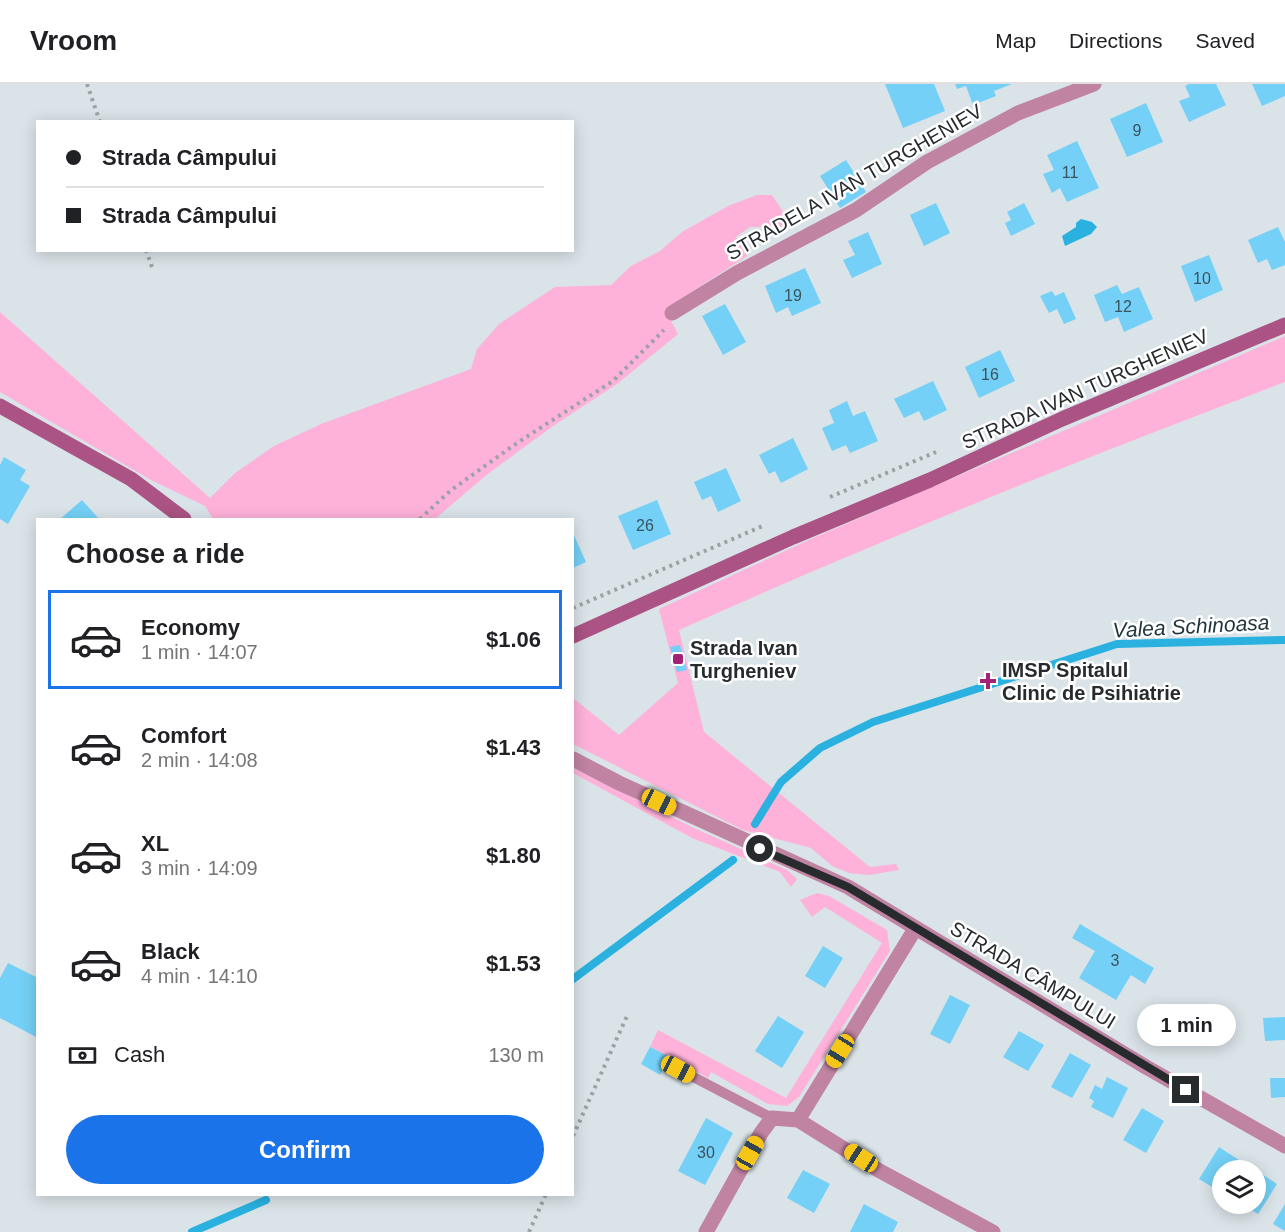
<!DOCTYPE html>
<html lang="en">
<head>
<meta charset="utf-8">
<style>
  :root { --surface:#fff; --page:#f2f2f2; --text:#202124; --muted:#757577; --line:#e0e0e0; --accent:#1a73e8 }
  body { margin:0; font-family:Arial,sans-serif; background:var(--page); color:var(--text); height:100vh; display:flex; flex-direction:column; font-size:22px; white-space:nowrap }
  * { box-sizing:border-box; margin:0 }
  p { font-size:20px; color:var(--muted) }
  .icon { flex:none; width:33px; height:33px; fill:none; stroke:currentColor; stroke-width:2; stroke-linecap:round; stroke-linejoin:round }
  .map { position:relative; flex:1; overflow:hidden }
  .details { position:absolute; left:36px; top:434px; width:538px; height:678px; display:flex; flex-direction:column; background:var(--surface); border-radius:0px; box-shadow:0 3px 15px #0003 }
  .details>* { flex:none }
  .banner { position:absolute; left:36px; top:36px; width:538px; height:132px; border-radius:0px; box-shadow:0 3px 15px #0003; display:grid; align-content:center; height:132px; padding:0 30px; background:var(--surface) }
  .fabs { position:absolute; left:1212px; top:1076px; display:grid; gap:12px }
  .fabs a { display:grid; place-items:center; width:54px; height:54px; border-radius:50%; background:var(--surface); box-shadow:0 3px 15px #0003; font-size:30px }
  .end { position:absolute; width:27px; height:27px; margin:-14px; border:8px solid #272b2d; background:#fff; box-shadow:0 0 0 3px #fff }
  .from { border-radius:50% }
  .bubble { position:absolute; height:42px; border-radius:21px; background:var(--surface); box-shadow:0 3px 15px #0003; font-size:20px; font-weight:800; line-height:42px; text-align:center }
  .car { position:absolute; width:18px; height:36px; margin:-18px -9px; border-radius:8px; box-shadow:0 0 4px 2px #0007; background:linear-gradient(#f5c518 24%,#345 0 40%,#f5c518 0 76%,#345 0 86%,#f5c518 0) }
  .banner b { display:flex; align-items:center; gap:21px; height:57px; font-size:22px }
  .banner b+b { border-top:2px solid var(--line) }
  .banner i { width:15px; height:15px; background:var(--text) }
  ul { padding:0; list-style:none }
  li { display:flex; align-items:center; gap:18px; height:99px; margin:0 12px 9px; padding:0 18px; border:3px solid transparent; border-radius:0px }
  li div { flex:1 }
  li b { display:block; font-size:22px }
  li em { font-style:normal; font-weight:800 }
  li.active { border-color:var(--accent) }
  li>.icon { width:54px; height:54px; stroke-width:1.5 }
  h2 { padding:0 30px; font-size:27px; line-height:72px }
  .pay { display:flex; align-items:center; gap:15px; height:66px; padding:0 30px; font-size:22px }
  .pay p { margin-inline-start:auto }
  .action { display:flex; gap:12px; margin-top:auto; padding:12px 30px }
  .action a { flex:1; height:69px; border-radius:36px; background:var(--accent); color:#fff; font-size:24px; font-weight:800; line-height:69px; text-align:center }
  header { display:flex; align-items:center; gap:36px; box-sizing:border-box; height:84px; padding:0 30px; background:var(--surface); border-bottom:2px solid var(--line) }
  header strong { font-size:28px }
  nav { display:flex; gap:33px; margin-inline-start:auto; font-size:21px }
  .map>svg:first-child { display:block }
</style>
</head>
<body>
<header>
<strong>Vroom</strong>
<nav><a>Map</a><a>Directions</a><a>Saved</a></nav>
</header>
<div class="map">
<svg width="1285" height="1148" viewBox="0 0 1285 1148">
  <rect width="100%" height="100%" fill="#dae3e8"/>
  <path fill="#feb1d9" d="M757 111H772L793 143H750L736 153 747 172 665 225 678 250 617 300 556 340 489 389 435 435H213L205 422 151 396 0 308V228L210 414 235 389 274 362 321 340 471 285 477 265 499 240 555 203 611 201 631 182 660 167 682 148 728 122Z
    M1285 252V298C1080 375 878 457 679 546L704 648 870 783 896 780 899 786 869 791 849 789 832 782 811 764 743 746 573 660V614L619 651 678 599 659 525 811 455Z
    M573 684 694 744 787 786 797 795 791 803 780 788 692 754 573 689Z
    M817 809 829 812 887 846 890 867 799 1013 787 1022 768 1020 711 988 708 994 650 963 658 946 786 1014 882 859 825 823 812 833 800 816Z"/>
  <path fill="#2ab1e0" d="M1081 135 1092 138 1097 143 1091 150 1065 162 1062 152 1076 143V139Z"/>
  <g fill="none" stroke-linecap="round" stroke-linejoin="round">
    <path stroke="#2ab1e0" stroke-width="8" d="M755 740 781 698 820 664 873 638 1117 560 1285 556
      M573 895 733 776
      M192 1148 266 1116"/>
  </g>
  <path fill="#74d0f6" d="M885 0H934L945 27 903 44Z
    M955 0H1012L994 7 996 12 973 21 966 2 957 5Z
    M1189 0H1216L1226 21 1189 38 1179 17 1190 13 1185 2Z
    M1252 0H1285V12L1262 22Z
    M1146 19 1163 58 1127 73 1110 35Z
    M1077 57 1099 104 1067 118 1060 104 1052 109 1043 90 1054 86 1047 71Z
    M846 76 866 108 840 124 820 92Z
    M936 119 950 149 924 162 910 131Z
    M1024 119 1035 140 1011 152 1005 139 1011 136 1007 128Z
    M1278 143 1285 158V181L1272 186 1267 175 1258 179 1248 156Z
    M868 148 882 180 852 194 843 176 855 171 848 157Z
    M1209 171 1223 206 1195 218 1181 182Z
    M805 184 821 219 792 232 788 223 776 229 765 202Z
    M1117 201 1122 210 1139 203 1153 235 1124 248 1118 233 1105 238 1094 211Z
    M1052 207 1055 212 1064 208 1076 235 1064 240 1057 225 1049 229 1040 212Z
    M725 220 746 258 723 271 702 232Z
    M1000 266 1015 297 979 314 965 283Z
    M933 297 947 326 924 337 919 327 904 334 894 315Z
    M847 317 853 332 865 327 878 357 850 369 846 361 832 367 822 344 834 339 829 326Z
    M793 354 808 385 781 399 775 387 769 390 759 371Z
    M4 373 26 386 20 396 30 402 8 440 0 435V381Z
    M726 384 741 417 718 428 711 412 702 416 694 398Z
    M82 416 99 435H60Z
    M657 416 671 450 633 466 618 432Z
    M573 449 586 478 573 484Z
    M680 561 687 586 677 588 670 563Z
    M1080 840 1154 884 1145 900 1131 891 1116 916 1079 894 1095 867 1072 854Z
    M823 862 843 874 825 904 805 892Z
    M8 879 38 894V954L0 934V894Z
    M950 911 970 921 950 960 930 950Z
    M778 932 804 948 782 984 755 967Z
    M1285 933V956L1265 957 1263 934Z
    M1019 947 1044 961 1028 987 1003 973Z
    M650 963 670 973 660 991 641 980Z
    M1070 969 1091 981 1072 1014 1051 1003Z
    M1107 993 1128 1004 1113 1034 1091 1023 1094 1017 1089 1014 1095 1001 1102 1005Z
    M1270 994H1285V1013L1271 1014Z
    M1142 1024 1164 1037 1146 1069 1123 1056Z
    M706 1034 733 1049 705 1101 678 1087Z
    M1219 1063 1239 1076 1233 1086H1222L1220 1108 1199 1095Z
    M803 1086 830 1100 814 1129 787 1114Z
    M1256 1086 1277 1100 1258 1130 1241 1119H1256Z
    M864 1120 898 1138 893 1148H850Z
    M1285 1120V1147L1273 1140Z"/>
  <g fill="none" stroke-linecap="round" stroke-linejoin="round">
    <path stroke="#9ba2a6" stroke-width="4" stroke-dasharray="3 4.5" stroke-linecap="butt" d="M87 0 100 38
      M146 166 152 183
      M830 413 936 368
      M420 435 450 407 517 359 613 297 664 246
      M573 524 765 441
      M573 1052 627 932
      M529 1148 546 1110"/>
    <path stroke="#c083a2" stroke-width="10" d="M678 985 772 1034"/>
    <path stroke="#c083a2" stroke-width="15" d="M672 229 737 189 856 126 927 78 1018 29 1094 0
      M573 675 619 699 848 803 1146 983 1285 1062
      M798 1036 915 845
      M706 1148 761 1049 772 1034 798 1036 878 1086 993 1148"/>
    <path stroke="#aa5384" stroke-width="15" d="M0 322 131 395 184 435
      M573 552 793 453 930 396 1062 335 1285 241"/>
  </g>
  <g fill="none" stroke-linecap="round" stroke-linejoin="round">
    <path stroke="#272b2d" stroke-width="8" d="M760 765 848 803 1186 1006"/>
  </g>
  <g fill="#a32273" stroke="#fff" stroke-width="2">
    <rect x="672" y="569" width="12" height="12" rx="3"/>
    <path d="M985 588h6v6h6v6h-6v6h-6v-6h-6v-6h6z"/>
  </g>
  <g text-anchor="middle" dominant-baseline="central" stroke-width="5" stroke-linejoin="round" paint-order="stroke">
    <g font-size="16" fill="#3a545f">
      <text x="1137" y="46">9</text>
      <text x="1070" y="88">11</text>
      <text x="1202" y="194">10</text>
      <text x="793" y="211">19</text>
      <text x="1123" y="222">12</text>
      <text x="990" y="290">16</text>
      <text x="645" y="441">26</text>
      <text x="1115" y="876">3</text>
      <text x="706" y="1068">30</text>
    </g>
    <g font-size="20" fill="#272b2d" stroke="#fff">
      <text transform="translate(854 98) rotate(-30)">STRADELA IVAN TURGHENIEV</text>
      <text transform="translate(1085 305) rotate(-24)">STRADA IVAN TURGHENIEV</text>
      <text transform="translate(1033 891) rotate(31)">STRADA CÂMPULUI</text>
    </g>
    <g font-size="20" font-weight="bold" fill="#272b2d" stroke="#fff" text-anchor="start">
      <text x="690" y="564">Strada Ivan<tspan x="690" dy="23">Turgheniev</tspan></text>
      <text x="1002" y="586">IMSP Spitalul<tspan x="1002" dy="23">Clinic de Psihiatrie</tspan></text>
    </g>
    <g font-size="21" font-style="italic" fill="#1f343d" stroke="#fff">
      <text transform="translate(1191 542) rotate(-3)">Valea Schinoasa</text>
    </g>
  </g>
</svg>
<div class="fabs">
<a><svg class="icon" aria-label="layers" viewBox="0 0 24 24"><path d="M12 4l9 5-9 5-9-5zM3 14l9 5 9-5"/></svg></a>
</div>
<i class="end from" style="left:760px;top:765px"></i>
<i class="end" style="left:1186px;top:1006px"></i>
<div class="bubble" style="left:1137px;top:920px;width:99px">1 min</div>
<i class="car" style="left:659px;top:718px;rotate:115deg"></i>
<i class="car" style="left:840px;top:967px;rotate:212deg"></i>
<i class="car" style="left:678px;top:985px;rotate:118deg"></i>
<i class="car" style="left:750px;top:1069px;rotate:29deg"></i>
<i class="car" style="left:861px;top:1074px;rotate:303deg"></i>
<div class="banner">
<b><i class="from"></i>Strada Câmpului</b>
<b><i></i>Strada Câmpului</b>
</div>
<section class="details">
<h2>Choose a ride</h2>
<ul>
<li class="active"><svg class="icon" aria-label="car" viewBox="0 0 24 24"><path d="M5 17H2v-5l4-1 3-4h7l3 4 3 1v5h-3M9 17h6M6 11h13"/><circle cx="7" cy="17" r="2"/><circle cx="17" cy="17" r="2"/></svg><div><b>Economy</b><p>1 min · 14:07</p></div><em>$1.06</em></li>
<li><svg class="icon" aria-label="car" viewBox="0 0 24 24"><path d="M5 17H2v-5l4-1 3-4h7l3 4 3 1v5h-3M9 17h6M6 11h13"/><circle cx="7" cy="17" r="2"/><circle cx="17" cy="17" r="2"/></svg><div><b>Comfort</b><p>2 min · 14:08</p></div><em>$1.43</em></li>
<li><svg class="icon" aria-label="car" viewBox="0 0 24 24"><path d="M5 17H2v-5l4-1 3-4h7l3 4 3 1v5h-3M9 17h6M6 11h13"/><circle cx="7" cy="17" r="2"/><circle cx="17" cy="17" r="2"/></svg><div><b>XL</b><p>3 min · 14:09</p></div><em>$1.80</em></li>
<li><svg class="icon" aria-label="car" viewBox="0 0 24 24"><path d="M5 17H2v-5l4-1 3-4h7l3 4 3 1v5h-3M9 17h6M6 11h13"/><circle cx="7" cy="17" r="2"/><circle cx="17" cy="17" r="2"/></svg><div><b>Black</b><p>4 min · 14:10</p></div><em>$1.53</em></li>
</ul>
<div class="pay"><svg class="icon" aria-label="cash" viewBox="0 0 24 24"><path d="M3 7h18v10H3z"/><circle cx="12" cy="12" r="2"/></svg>Cash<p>130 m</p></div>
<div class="action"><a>Confirm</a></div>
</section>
</div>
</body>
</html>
